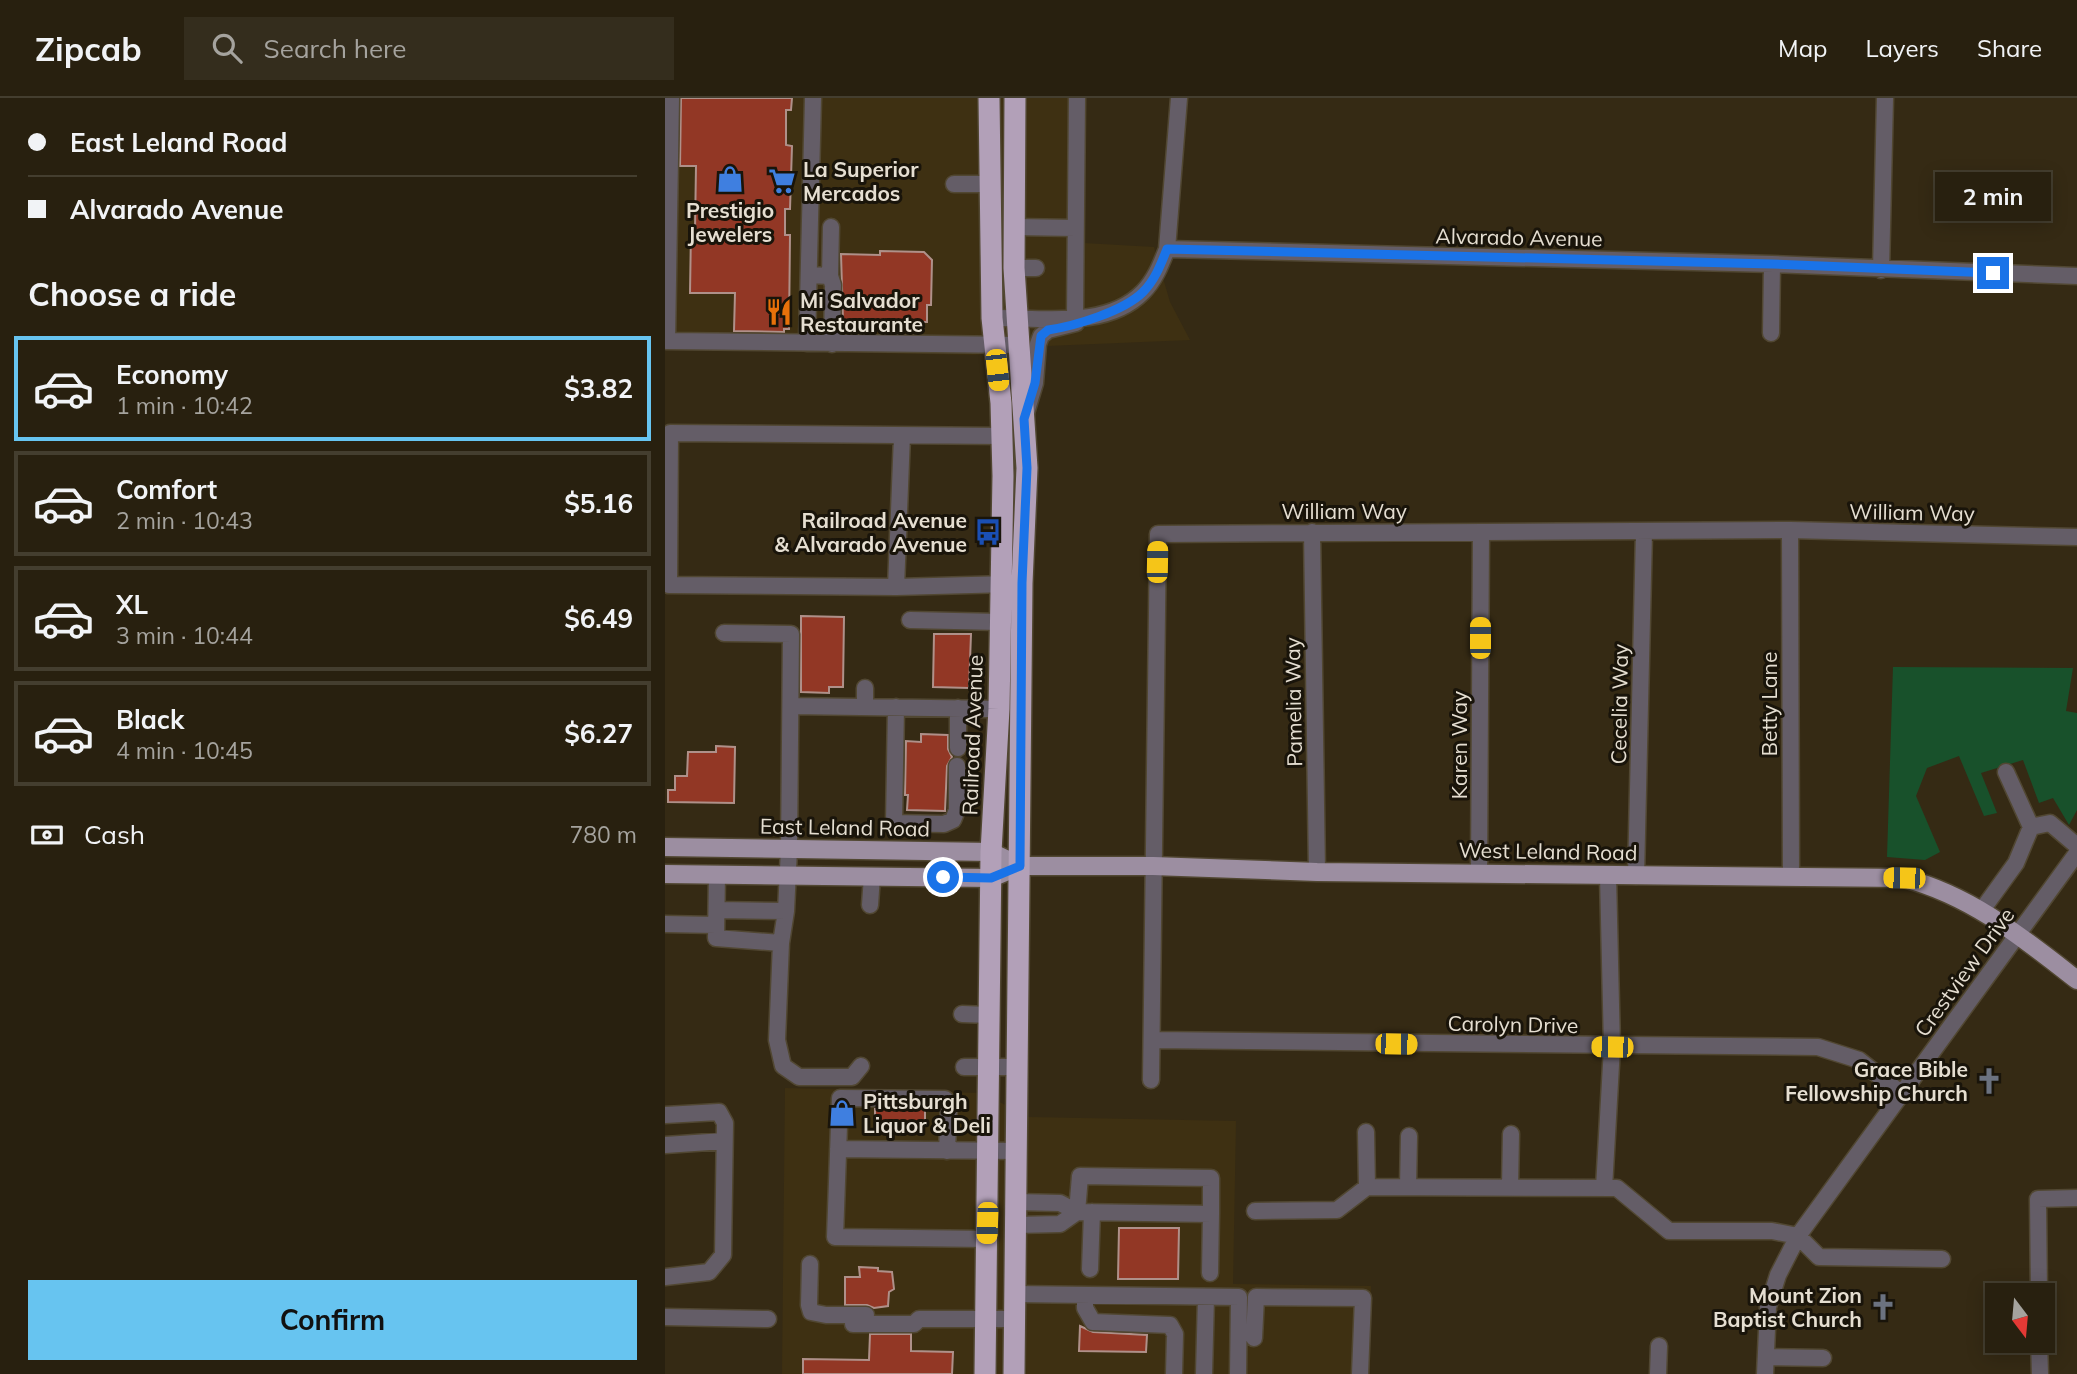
<!DOCTYPE html>
<html lang="en">
<head>
<meta charset="utf-8">
<style>
  :root { --surface:#28200f; --page:#342d1d; --text:#f1f3f6; --muted:#a5a39e; --line:#443e2f; --accent:#67c4f0 }
  body { margin:0; font-family:Mulish,sans-serif; background:var(--page); color:var(--text); height:100vh; display:flex; flex-direction:column; font-size:26px; white-space:nowrap }
  * { box-sizing:border-box; margin:0 }
  p { font-size:23px; color:var(--muted) }
  .icon { flex:none; width:38px; height:38px; fill:none; stroke:currentColor; stroke-width:2; stroke-linecap:round; stroke-linejoin:round }
  .map { position:relative; flex:1; overflow:hidden }
  .drawer { display:flex; flex-direction:column; background:var(--surface); width:665px }
  .drawer>* { flex:none }
  .banner { display:grid; align-content:center; height:154px; padding:0 28px; background:var(--surface) }
  .needle { width:46px; rotate:164deg }
  .controls { position:absolute; left:1320px; top:1185px; display:grid; gap:14px }
  .controls a { display:grid; place-items:center; width:70px; height:70px; border-radius:0px; background:var(--surface); box-shadow:0 4px 18px #0003,0 0 0 2px var(--line); font-size:35px }
  .end { position:absolute; width:32px; height:32px; margin:-16px; border:9px solid #1a73e8; background:#fff; box-shadow:0 0 0 4px #fff }
  .from { border-radius:50% }
  .bubble { position:absolute; height:49px; border-radius:0px; background:var(--surface); box-shadow:0 4px 18px #0003,0 0 0 2px var(--line); font-size:23px; font-weight:700; line-height:49px; text-align:center }
  .car { position:absolute; width:21px; height:42px; margin:-21px -10px; border-radius:9px; box-shadow:0 0 5px 2px #0007; background:linear-gradient(#f5c518 24%,#345 0 40%,#f5c518 0 76%,#345 0 86%,#f5c518 0) }
  .banner b { display:flex; align-items:center; gap:24px; height:66px; font-size:26px }
  .banner b+b { border-top:2px solid var(--line) }
  .banner i { width:18px; height:18px; background:var(--text) }
  ul { padding:0; list-style:none }
  li { display:flex; align-items:center; gap:21px; height:105px; margin:0 14px 10px; padding:0 14px; border:4px solid var(--line); border-radius:0px }
  li div { flex:1 }
  li b { display:block; font-size:26px }
  li em { font-style:normal; font-weight:700 }
  li.selected { border-color:var(--accent) }
  li>.icon { width:63px; height:63px; stroke-width:1.5 }
  h2 { padding:0 28px; font-size:32px; line-height:84px }
  .pay { display:flex; align-items:center; gap:18px; height:77px; padding:0 28px; font-size:26px }
  .pay p { margin-inline-start:auto }
  .primary-button { display:flex; gap:14px; margin-top:auto; padding:14px 28px }
  .primary-button a { flex:1; height:80px; border-radius:0px; background:var(--accent); color:#111; font-size:28px; font-weight:700; line-height:80px; text-align:center }
  header { display:flex; align-items:center; gap:42px; box-sizing:border-box; height:98px; padding:0 35px; background:var(--surface); border-bottom:2px solid var(--line) }
  header strong { font-size:33px }
  nav { display:flex; gap:38px; margin-inline-start:auto; font-size:24px }
  .search { width:490px; height:63px; background:var(--page); display:flex; align-items:center; gap:18px; box-sizing:border-box; padding:0 24px; border-radius:0px; color:var(--muted); font-size:26px }
  main { display:flex; flex:1; min-height:0 }
  .map>svg:first-child { display:block }
</style>
</head>
<body>
<header>
<strong>Zipcab</strong>
<div class="search"><svg class="icon" aria-label="search" viewBox="0 0 24 24"><circle cx="10" cy="10" r="6"/><path d="M15 15l6 6"/></svg>Search here</div>
<nav><a>Map</a><a>Layers</a><a>Share</a></nav>
</header>
<main>
<section class="drawer">
<div class="banner">
<b><i class="from"></i>East Leland Road</b>
<b><i></i>Alvarado Avenue</b>
</div>
<h2>Choose a ride</h2>
<ul>
<li class="selected"><svg class="icon" aria-label="car" viewBox="0 0 24 24"><path d="M5 17H2v-5l4-1 3-4h7l3 4 3 1v5h-3M9 17h6M6 11h13"/><circle cx="7" cy="17" r="2"/><circle cx="17" cy="17" r="2"/></svg><div><b>Economy</b><p>1 min · 10:42</p></div><em>$3.82</em></li>
<li><svg class="icon" aria-label="car" viewBox="0 0 24 24"><path d="M5 17H2v-5l4-1 3-4h7l3 4 3 1v5h-3M9 17h6M6 11h13"/><circle cx="7" cy="17" r="2"/><circle cx="17" cy="17" r="2"/></svg><div><b>Comfort</b><p>2 min · 10:43</p></div><em>$5.16</em></li>
<li><svg class="icon" aria-label="car" viewBox="0 0 24 24"><path d="M5 17H2v-5l4-1 3-4h7l3 4 3 1v5h-3M9 17h6M6 11h13"/><circle cx="7" cy="17" r="2"/><circle cx="17" cy="17" r="2"/></svg><div><b>XL</b><p>3 min · 10:44</p></div><em>$6.49</em></li>
<li><svg class="icon" aria-label="car" viewBox="0 0 24 24"><path d="M5 17H2v-5l4-1 3-4h7l3 4 3 1v5h-3M9 17h6M6 11h13"/><circle cx="7" cy="17" r="2"/><circle cx="17" cy="17" r="2"/></svg><div><b>Black</b><p>4 min · 10:45</p></div><em>$6.27</em></li>
</ul>
<div class="pay"><svg class="icon" aria-label="cash" viewBox="0 0 24 24"><path d="M3 7h18v10H3z"/><circle cx="12" cy="12" r="2"/></svg>Cash<p>780 m</p></div>
<div class="primary-button"><a>Confirm</a></div>
</section>
<div class="map">
<svg width="1412" height="1276" viewBox="0 0 1412 1276">
  <rect width="100%" height="100%" fill="#352a14"/>
  <path fill="#3e3012" d="M0 0H421L419 145 489 149 505 204 525 242 382 248 310 257 0 251Z
    M120 990 317 995 364 1019 571 1023 568 1186 706 1188 705 1276H117Z"/>
  <path fill="#18512b" d="M1228 569 1408 570 1401 613 1412 615V712L1404 727 1388 700 1374 705 1358 662 1316 675 1332 715 1319 718 1294 658 1262 670 1251 698 1275 754 1260 762 1222 759Z"/>
  <path fill="#923725" stroke="#af9089" stroke-width="2" d="M16 0H127L126 12H121V47L127 48 125 111H120V137H125L124 231H119V234L69 233 70 195H25L26 132H30L31 68H15Z
    M215 153 259 154 267 162 266 207H262V224L178 223 176 156 215 157Z
    M136 518 179 519 178 589H164V595L136 594Z
    M269 536H306L304 590 268 589Z
    M256 636 283 637V651L287 659 282 668 280 713 242 712 243 697H240L241 643 256 644Z
    M51 648 70 649 69 705 3 704V692H10V678H22L23 654H51Z
    M210 1011H260V1025L210 1026Z
    M454 1130H514L513 1181H453Z
    M194 1169 213 1170V1173L227 1174 229 1191 224 1194 223 1208 209 1210 202 1207H180V1179H195Z
    M415 1228 428 1234 482 1237 481 1254 414 1253Z
    M205 1236H246V1253L288 1254 287 1276H138V1261L204 1262Z"/>
  <g fill="none" stroke-linecap="round" stroke-linejoin="round">
    <defs>
      <path id="minor" d="M6 0 2 243 353 247
        M289 86H324
        M349 129 410 130
        M502 151 514 0
        M349 170H371
        M1216 172 1220 0
        M144 177 165 178 166 129
        M165 178 168 187 167 246
        M410 219 412 0
        M327 220C375 219 441 232 478 194 490 182 496 166 502 151L1107 166 1412 178
        M1106 235 1107 166
        M142 245 148 0
        M361 315 370 285 373 246 376 238 383 232 411 225
        M338 338 5 335 4 487 231 489 344 486
        M1125 432 1126 779
        M647 434 652 774
        M231 489 237 338
        M245 522 335 524
        M126 608 334 611
        M200 609V590
        M231 609 229 725 279 726 288 722 292 712V668
        M293 650V610
        M1341 674 1366 729
        M814 775 816 435
        M52 776 51 840 116 845 121 813 124 751 126 536 59 535
        M971 778 979 434
        M205 807 207 778
        M52 812 121 813
        M1317 812 1351 765 1366 729 1385 725 1412 748
        M0 826 51 827
        M116 845 112 942 118 968 134 979H187L196 968
        M297 916 324 917
        M487 942 1153 949 1194 962 1237 996
        M299 969H351
        M486 982 493 436 1125 432 1412 439
        M0 1017 54 1014 60 1025 58 1157 44 1174 0 1179
        M701 1034 702 1089
        M0 1047 59 1043
        M173 1051 351 1053
        M282 1053 284 1006 280 1001 175 1000 170 1139 321 1141
        M743 1089 744 1038
        M845 1089 846 1036
        M939 1090 947 949 943 778
        M351 1104 395 1105 412 1114 546 1116V1080L415 1078 412 1114
        M590 1113 672 1112 702 1089 952 1090 1004 1133H1107L1133 1138 1154 1159 1277 1161
        M351 1127 395 1126 412 1114
        M145 1166 144 1207 146 1214 161 1217H201
        M425 1171 427 1114
        M545 1175 546 1116
        M350 1196 574 1199 573 1276
        M1374 1197 1373 1101 1412 1100
        M420 1198V1210L428 1224 505 1227 510 1236 509 1276
        M0 1219 103 1221
        M188 1226H249L254 1221H350
        M589 1240 591 1199 698 1200 695 1276
        M1374 1242 1375 1276
        M1101 1259 1158 1260
        M539 1276 541 1199
        M993 1276 994 1248
        M1100 1276 1103 1209 1113 1177 1133 1138 1412 755"/>
      <path id="major" d="M0 749 326 754 355 768
        M0 776 326 780 355 768H488L652 774 1239 780C1307 798 1358 840 1412 882"/>
      <path id="highway" d="M320 1276 326 754 334 611 338 378 336 305 327 220 324 0
        M349 1276 357 485 362 370 349 170 350 0"/>
    </defs>
    <use href="#minor" stroke="#514732" stroke-width="19"/>
    <use href="#major" stroke="#514732" stroke-width="21"/>
    <use href="#highway" stroke="#514732" stroke-width="24"/>
    <use href="#minor" stroke="#645d67" stroke-width="16"/>
    <use href="#major" stroke="#9c8ea1" stroke-width="18"/>
    <use href="#highway" stroke="#b2a0b8" stroke-width="21"/>
  </g>
  <g fill="none" stroke-linecap="round" stroke-linejoin="round">
    <path stroke="#1a73e8" stroke-width="9" d="M278 779 326 780 355 768 357 485 362 370 359 321 370 285 376 238 383 232C410 228 459 213 478 194 490 182 496 166 502 151L1107 166 1328 175"/>
  </g>
  <defs>
    <symbol id="shop-bare" viewBox="-9 -9 18 18"><path d="M-5-2.5h2.3a2.7 3.5 0 0 1 5.4 0H5L5.5 6h-11ZM-1.5-2.5h3a1.5 2.3 0 0 0-3 0Z" fill="#3f7fe0" stroke="#19140a" stroke-width="2.5" paint-order="stroke"/></symbol>
    <symbol id="supermarket-bare" viewBox="-9 -9 18 18"><path d="M-6-5.5h2.5l.6 2H6L4.5 2H-2.5L-4.4-4H-6ZM-1.5 3.2a1.3 1.3 0 1 0 .1 0ZM3 3.2a1.3 1.3 0 1 0 .1 0Z" fill="#3f7fe0" stroke="#19140a" stroke-width="2.5" paint-order="stroke"/></symbol>
    <symbol id="restaurant-bare" viewBox="-9 -9 18 18"><path d="M-5-6h1v4h1v-4h1v4h1v-4h1v5L-1.5 .5V6h-2V.5L-5-1ZM5-6V6H3V1.5H1.5Q1.5-4 5-6Z" fill="#e8710a" stroke="#19140a" stroke-width="2.5" paint-order="stroke"/></symbol>
    <symbol id="bus-bare" viewBox="-9 -9 18 18"><path d="M-5-6H5V4H4V6H2V4H-2V6H-4V4H-5ZM-3.5-4V0h7V-4ZM-3.5 1.2v1.5H-2V1.2ZM2 1.2v1.5H3.5V1.2Z" fill="#1a4fb4" stroke="#19140a" stroke-width="2.5" paint-order="stroke"/></symbol>
    <symbol id="church-bare" viewBox="-9 -9 18 18"><path d="M-1.2-6h2.4v3.5h3.3v2.4h-3.3V6h-2.4V-.1h-3.3v-2.4h3.3Z" fill="#6b7280" stroke="#19140a" stroke-width="2.5" paint-order="stroke"/></symbol>
  </defs>
  <g fill-rule="evenodd">
    <use href="#shop-bare" x="46" y="62" width="38" height="38"/>
    <use href="#supermarket-bare" x="98" y="64" width="38" height="38"/>
    <use href="#restaurant-bare" x="95" y="195" width="38" height="38"/>
    <use href="#bus-bare" x="304" y="415" width="38" height="38"/>
    <use href="#church-bare" x="1305" y="964" width="38" height="38"/>
    <use href="#shop-bare" x="158" y="996" width="38" height="38"/>
    <use href="#church-bare" x="1199" y="1190" width="38" height="38"/>
  </g>
  <g text-anchor="middle" dominant-baseline="central" stroke-width="6" stroke-linejoin="round" paint-order="stroke">
    <g font-size="21" font-weight="bold" fill="#e5ded1" stroke="#19140a" text-anchor="start">
      <text x="138" y="71">La Superior<tspan x="138" dy="24">Mercados</tspan></text>
      <text x="65" y="112" text-anchor="middle">Prestigio<tspan x="65" dy="24">Jewelers</tspan></text>
      <text x="135" y="202">Mi Salvador<tspan x="135" dy="24">Restaurante</tspan></text>
      <text x="302" y="422" text-anchor="end">Railroad Avenue<tspan x="302" dy="24">&amp; Alvarado Avenue</tspan></text>
      <text x="1303" y="971" text-anchor="end">Grace Bible<tspan x="1303" dy="24">Fellowship Church</tspan></text>
      <text x="198" y="1003">Pittsburgh<tspan x="198" dy="24">Liquor &amp; Deli</tspan></text>
      <text x="1197" y="1197" text-anchor="end">Mount Zion<tspan x="1197" dy="24">Baptist Church</tspan></text>
    </g>
    <g font-size="21" fill="#e5ded1" stroke="#19140a">
      <text transform="translate(854 139) rotate(1)">Alvarado Avenue</text>
      <text x="679" y="413">William Way</text>
      <text transform="translate(1247 414) rotate(1)">William Way</text>
      <text transform="translate(628 604) rotate(-91)">Pamelia Way</text>
      <text transform="translate(954 606) rotate(-89)">Cecelia Way</text>
      <text transform="translate(1104 606) rotate(-90)">Betty Lane</text>
      <text transform="translate(307 637) rotate(-88)">Railroad Avenue</text>
      <text transform="translate(794 647) rotate(-90)">Karen Way</text>
      <text transform="translate(180 729) rotate(1)">East Leland Road</text>
      <text transform="translate(883 753) rotate(1)">West Leland Road</text>
      <text transform="translate(1299 874) rotate(-54)">Crestview Drive</text>
      <text transform="translate(848 926) rotate(1)">Carolyn Drive</text>
    </g>
  </g>
</svg>
<div class="controls">
<a><svg class="needle" viewBox="-14 -14 28 28"><path d="M0-13l5 13h-10z" fill="#e53935"/><path d="M0 13l5-13h-10z" fill="#a5a39e"/></svg></a>
</div>
<i class="end from" style="left:278px;top:779px"></i>
<i class="end" style="left:1328px;top:175px"></i>
<div class="bubble" style="left:1270px;top:74px;width:116px">2 min</div>
<i class="car" style="left:332px;top:272px;rotate:174deg"></i>
<i class="car" style="left:492px;top:464px;rotate:1deg"></i>
<i class="car" style="left:815px;top:540px;rotate:0deg"></i>
<i class="car" style="left:1239px;top:780px;rotate:271deg"></i>
<i class="car" style="left:731px;top:946px;rotate:91deg"></i>
<i class="car" style="left:947px;top:949px;rotate:271deg"></i>
<i class="car" style="left:322px;top:1125px;rotate:182deg"></i>
</div>
</main>
</body>
</html>
